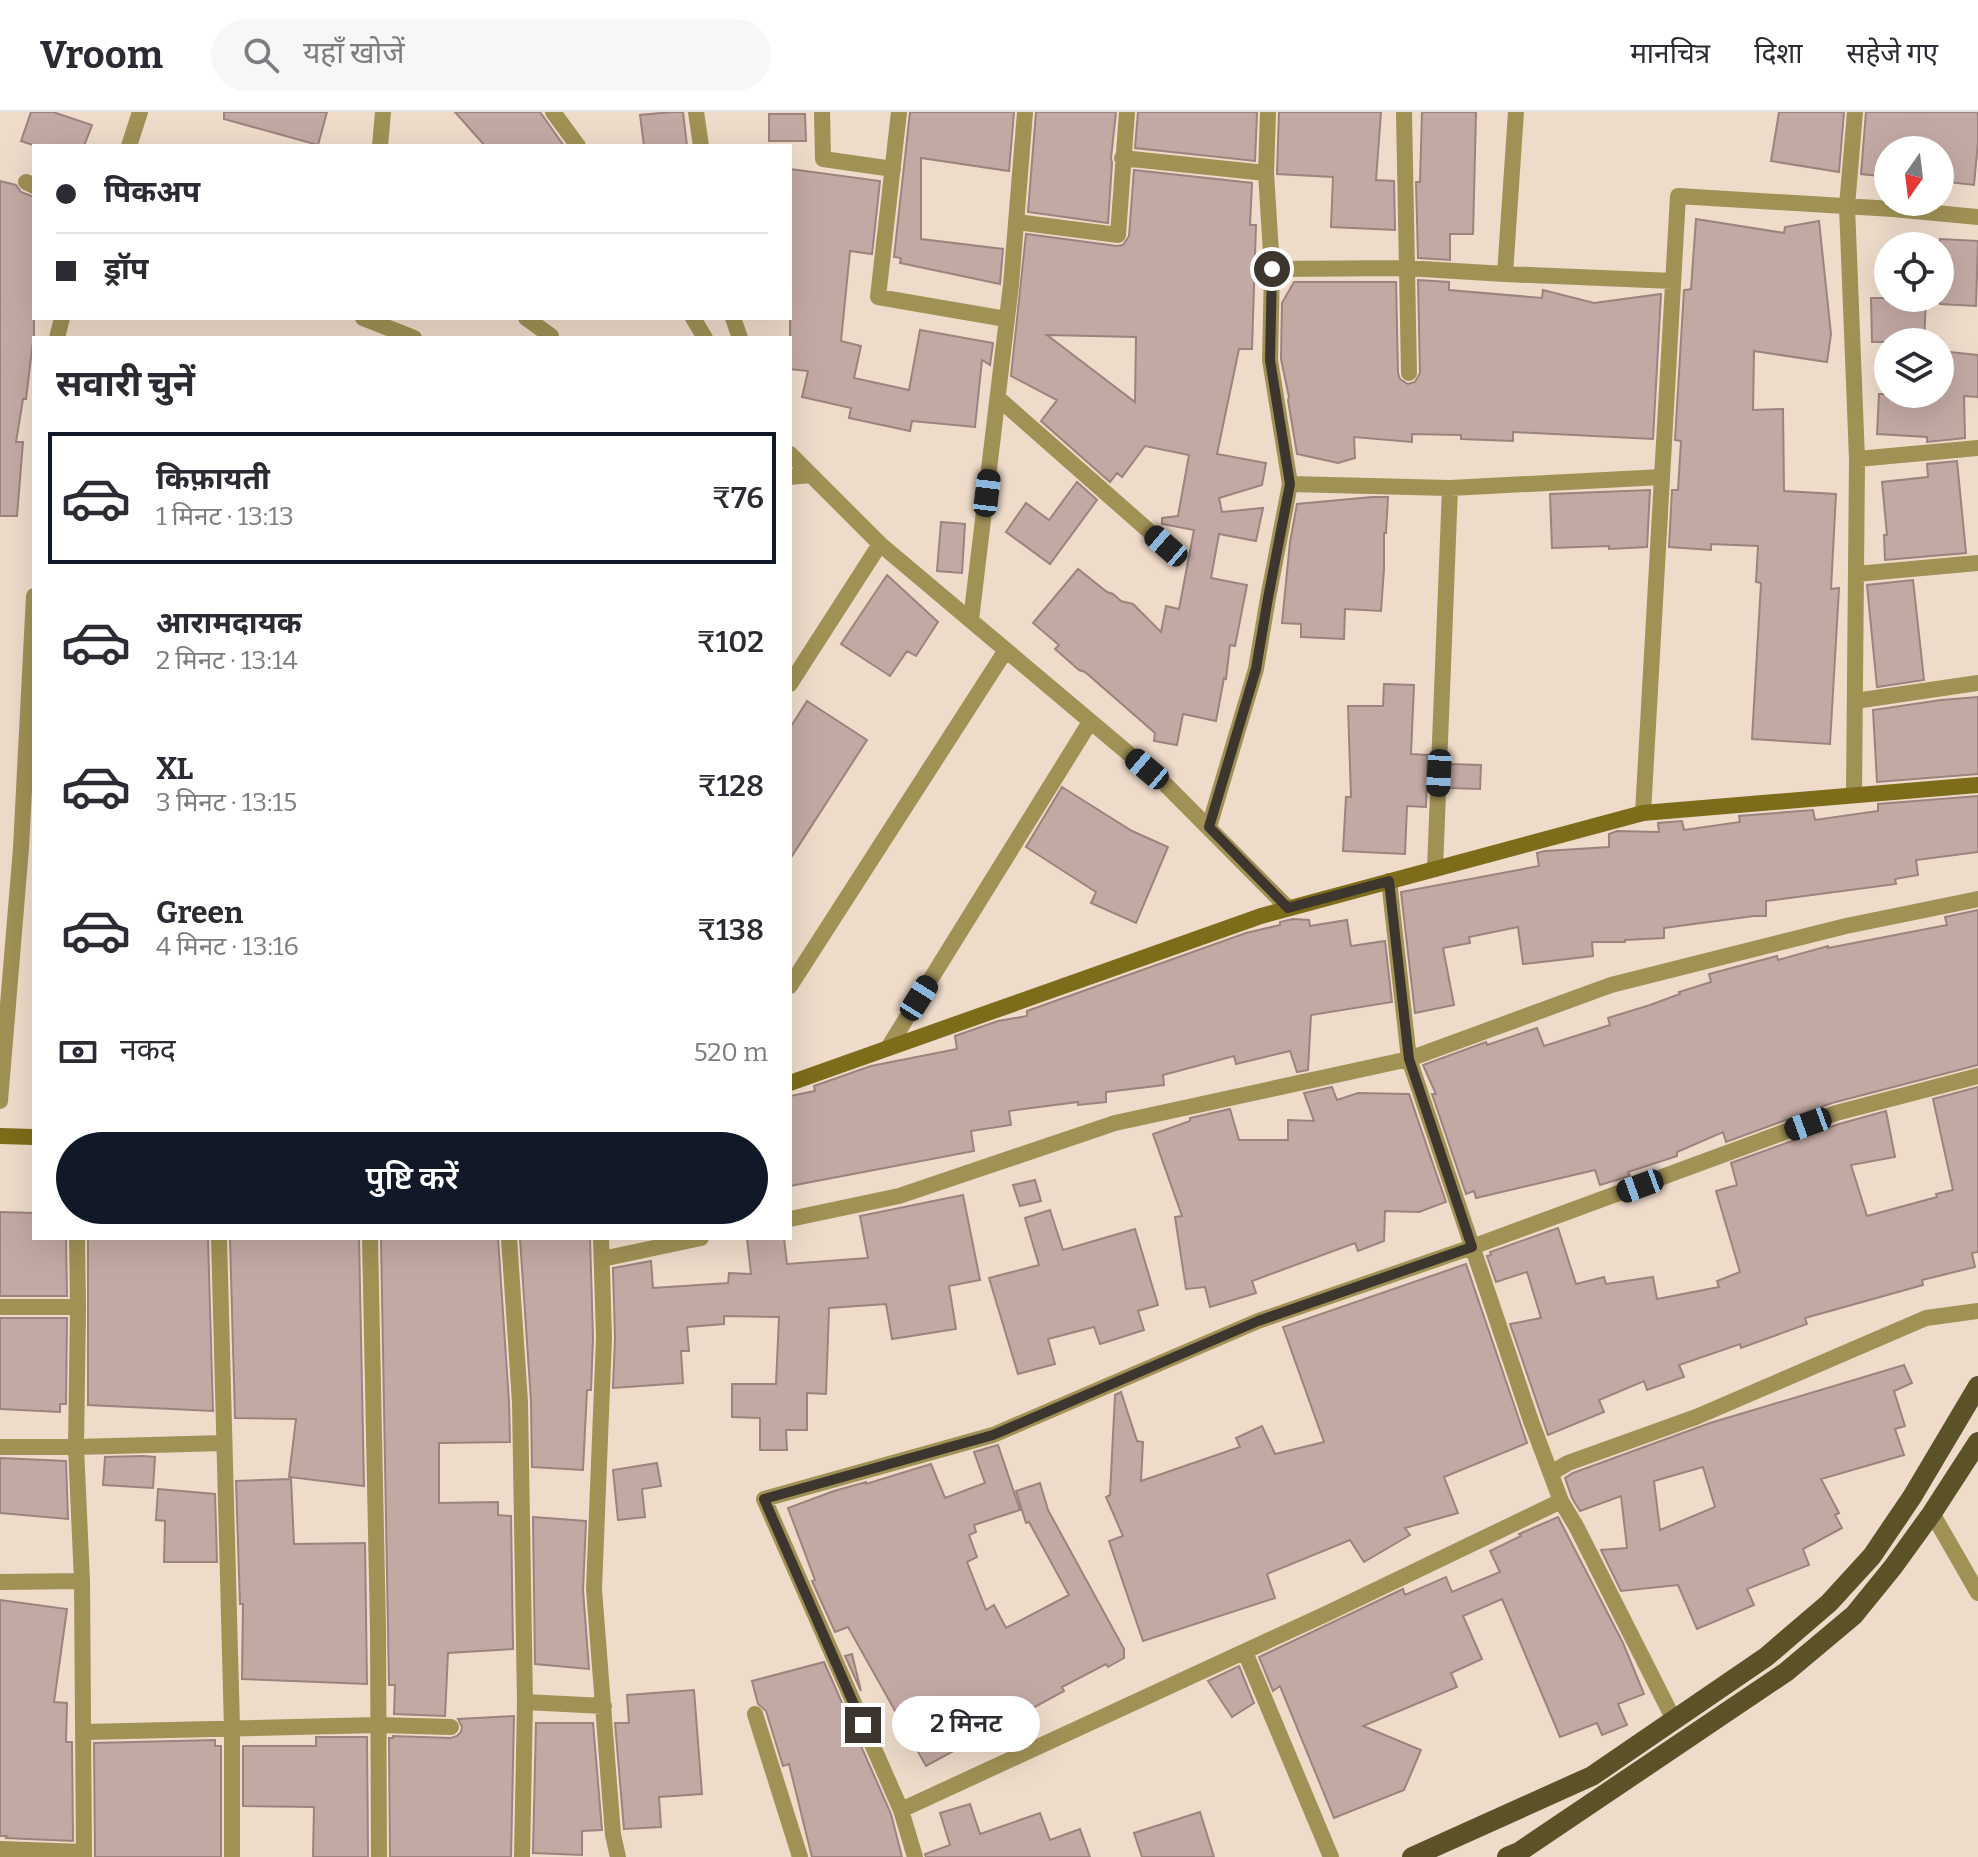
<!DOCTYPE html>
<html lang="hi">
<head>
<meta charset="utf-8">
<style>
  :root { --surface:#fff; --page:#f7f7f7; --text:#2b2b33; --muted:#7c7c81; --line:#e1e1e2; --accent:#111827 }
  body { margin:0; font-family:Bitter,"Noto Sans Devanagari",serif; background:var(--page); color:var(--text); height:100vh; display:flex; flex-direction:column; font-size:30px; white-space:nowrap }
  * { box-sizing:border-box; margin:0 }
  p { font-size:26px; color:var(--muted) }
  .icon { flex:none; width:44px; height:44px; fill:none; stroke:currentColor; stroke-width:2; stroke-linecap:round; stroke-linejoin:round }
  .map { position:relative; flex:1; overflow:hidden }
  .details { position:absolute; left:32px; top:224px; width:760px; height:904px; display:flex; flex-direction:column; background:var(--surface); border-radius:0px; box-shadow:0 8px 32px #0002 }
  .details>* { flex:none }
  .hud { position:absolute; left:32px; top:32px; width:760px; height:176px; border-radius:0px; box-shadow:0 8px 32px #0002; display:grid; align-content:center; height:176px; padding:0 24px; background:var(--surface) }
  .needle { width:52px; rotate:194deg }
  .controls { position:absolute; left:1874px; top:24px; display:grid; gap:16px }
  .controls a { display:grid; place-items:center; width:80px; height:80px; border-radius:50%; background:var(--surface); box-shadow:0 8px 32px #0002; font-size:40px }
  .end { position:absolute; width:36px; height:36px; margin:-18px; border:10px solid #3d362f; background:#fff; box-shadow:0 0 0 4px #fff }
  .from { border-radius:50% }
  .bubble { position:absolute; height:56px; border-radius:28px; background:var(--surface); box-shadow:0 8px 32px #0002; font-size:26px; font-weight:600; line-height:56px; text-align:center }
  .car { position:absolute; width:24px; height:48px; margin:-24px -12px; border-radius:10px; box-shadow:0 0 6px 2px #0007; background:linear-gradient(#222 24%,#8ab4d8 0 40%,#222 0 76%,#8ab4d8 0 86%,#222 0) }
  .hud b { display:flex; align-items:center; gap:28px; height:76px; font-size:30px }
  .hud b+b { border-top:2px solid var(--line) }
  .hud i { width:20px; height:20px; background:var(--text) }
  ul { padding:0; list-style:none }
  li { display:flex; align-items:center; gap:24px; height:132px; margin:0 16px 12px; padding:0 8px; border:4px solid transparent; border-radius:0px }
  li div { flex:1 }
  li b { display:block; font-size:30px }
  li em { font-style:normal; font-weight:600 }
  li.current { border-color:var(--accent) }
  li>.icon { width:72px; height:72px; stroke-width:1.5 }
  h2 { padding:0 24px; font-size:36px; line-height:96px }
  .pay { display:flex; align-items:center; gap:20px; height:88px; padding:0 24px; font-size:30px }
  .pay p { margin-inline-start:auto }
  .primary-button { display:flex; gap:16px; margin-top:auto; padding:16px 24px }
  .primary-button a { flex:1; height:92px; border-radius:48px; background:var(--accent); color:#fff; font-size:32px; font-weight:600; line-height:92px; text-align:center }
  header { display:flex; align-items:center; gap:48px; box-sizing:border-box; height:112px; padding:0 40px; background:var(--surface); border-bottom:2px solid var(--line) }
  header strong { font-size:38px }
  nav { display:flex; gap:44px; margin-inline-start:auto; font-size:28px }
  .search { width:560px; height:72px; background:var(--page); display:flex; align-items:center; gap:20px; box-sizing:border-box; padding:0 28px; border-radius:44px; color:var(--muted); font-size:30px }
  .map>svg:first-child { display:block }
</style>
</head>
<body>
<header>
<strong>Vroom</strong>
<div class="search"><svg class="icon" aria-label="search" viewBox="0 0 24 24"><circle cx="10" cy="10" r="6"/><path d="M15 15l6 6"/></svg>यहाँ खोजें</div>
<nav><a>मानचित्र</a><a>दिशा</a><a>सहेजे गए</a></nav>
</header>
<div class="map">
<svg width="1978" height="1745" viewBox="0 0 1978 1745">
  <rect width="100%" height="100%" fill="#eedbca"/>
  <path fill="#c3a9a3" stroke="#9c837d" stroke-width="2" fill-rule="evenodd" d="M31 0H53L92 13 84 34H36L21 29Z
    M224 0H327L318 33 224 7Z
    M455 0H540L564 34H485Z
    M672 0H683L687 34H644L640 3Z
    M910 0H1014L1009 59 921 46V127L1003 137 1000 172 900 151 901 146 894 145Z
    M1036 0H1116L1111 46 1112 51 1108 111 1028 100Z
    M1138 0H1257L1255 49 1135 36Z
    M1279 0H1381L1376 68 1394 69 1395 118 1331 115 1333 65 1277 62Z
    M1422 0H1476L1473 122H1450V148L1418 146 1416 70H1420Z
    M1779 0H1844L1839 60 1771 49Z
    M1866 0H1978V30L1974 73 1940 69V38H1888V65L1861 62Z
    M769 2H805L806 29H769Z
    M790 57 880 69 872 142 850 139 841 229 861 234 854 266 909 278 920 218 993 231 990 253 982 248 975 315 912 309 910 319 849 306 851 296 802 285 808 259 790 257Z
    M1134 58 1252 71 1250 113H1256L1252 237H1239L1217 342 1266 351 1262 373 1219 386 1222 400 1263 396 1256 429 1219 422 1211 466 1247 473 1235 534 1230 533 1226 567 1224 566 1216 609 1183 602 1177 633 1154 629 1155 621 1085 560 1079 558 1055 537 1059 533 1033 511 1078 457 1107 480 1113 482 1121 489 1133 492 1161 520 1166 494 1179 497 1194 418 1162 412V406L1178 404 1189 343 1145 334 1122 365 1117 361 1110 370 1041 309 1057 288 1011 264 1026 122 1117 134 1123 133 1129 124ZM1047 223 1136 225 1135 290Z
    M0 69 16 73 21 80 34 85V229H33L26 287H23L16 330H23L17 404H0Z
    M1696 107 1784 121 1785 115 1819 109 1831 222 1827 250 1754 239 1753 298 1783 297 1784 379 1836 382 1831 477 1839 476 1830 632 1752 627 1761 471 1756 470 1758 434 1711 432V438L1669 435 1672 378H1678L1681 329 1675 328 1684 178 1691 177Z
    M1940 127 1978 129 1976 194 1940 192Z
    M1418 168 1449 170V178L1542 186 1543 178 1594 191 1661 182 1653 327 1513 320V329L1461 327V323L1412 322V330L1354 325 1355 346 1338 351 1297 342 1288 288 1289 285 1281 247 1282 191 1294 170H1396L1398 261 1400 267 1408 272 1415 270 1420 261Z
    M1871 186H1926L1924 230H1872Z
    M1940 239 1978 243V285L1964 284 1965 326 1927 330V325L1877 322 1879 282H1940Z
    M1957 349 1966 441 1885 448 1884 423H1887L1882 370 1928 365 1927 352Z
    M1077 370 1097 388 1050 452 1006 420 1026 391 1049 408Z
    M1650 378 1647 435 1609 437V434L1552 436 1550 382Z
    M1372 385H1388L1386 421H1384V457L1381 499 1345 497 1344 527 1301 525V512L1282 511 1290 430 1297 392Z
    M941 410 965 412 962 461 937 459Z
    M887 463 938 510 916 544 907 539 890 564 841 532Z
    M1913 468 1924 568 1877 575 1867 473Z
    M1384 572 1414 573 1411 642 1428 643 1426 695 1407 694 1405 742 1343 739 1346 685H1351L1348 594H1383Z
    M1978 585V662L1877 670 1873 598 1941 588Z
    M807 589 867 628 790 747V616Z
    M1450 652 1481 653 1480 677 1449 676Z
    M1062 675 1132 719 1168 735 1136 811 1091 791 1096 780 1026 735Z
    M1978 684V740L1916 748 1918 763 1895 767 1896 772 1766 789V804H1754L1664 816V826L1625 828V830H1592L1593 844 1523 852 1518 815 1469 825 1470 831 1443 836 1454 893 1415 901 1401 780 1539 754 1537 741 1545 739 1609 735V722L1617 719 1659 720 1658 711 1682 709 1684 718 1740 710 1739 704 1813 698 1815 708 1878 699V692Z
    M1978 798V953L1832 991 1726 1030 1723 1020 1677 1040V1044L1628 1060 1630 1064 1600 1073 1595 1058 1476 1086 1474 1079 1466 1082 1432 982H1436L1423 953 1486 930 1487 933 1537 916 1544 934 1610 913 1608 906 1650 893 1680 882 1679 880 1711 870 1709 862 1777 844 1778 848 1828 834V836L1947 813 1945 805Z
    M1293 807 1309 808 1310 814 1347 808 1351 834 1385 829 1392 890 1311 903 1308 958 1297 960 1290 939 1236 952 1234 944 1163 963 1164 973 1106 980V990L1078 993V990L1009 999 1011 1013 971 1019 974 1039 790 1074V984L815 979 814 974 871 954 957 937 955 924 998 909 1027 904V899L1246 821 1280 813V810Z
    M1332 975 1337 988 1358 981 1409 982 1446 1090 1419 1100 1385 1099 1384 1129 1358 1139 1355 1131 1252 1169 1256 1181 1210 1195 1205 1175 1186 1177 1175 1105 1182 1104 1153 1022 1190 1009V1006L1230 997 1239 1028H1288V1008L1314 1009 1304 981Z
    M1978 975V1140L1972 1141 1975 1155 1922 1168 1923 1173 1805 1206 1807 1212 1741 1236 1740 1232 1679 1253 1684 1265 1647 1278 1644 1269 1599 1288 1604 1300 1548 1323 1510 1212 1541 1206 1527 1160 1496 1170 1487 1144 1491 1143 1490 1140 1558 1116 1576 1172 1604 1165 1606 1172 1653 1165 1657 1187 1719 1175 1717 1169 1740 1160 1716 1079 1737 1073 1731 1051 1839 1012 1886 999 1895 1045 1851 1053 1867 1104 1937 1085 1936 1082 1953 1078 1933 987Z
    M1035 1068 1041 1089 1020 1094 1013 1073Z
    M963 1083 980 1168 949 1174 956 1217 892 1227 886 1192 829 1196 826 1282 807 1281V1318H786L787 1338H760V1306L732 1305V1272H776L779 1205 724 1204V1212L687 1215 689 1239H681L683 1271 613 1276 615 1226 613 1156 651 1149 653 1176 728 1171 729 1161 751 1162 747 1126H784L787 1152 868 1146 860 1104Z
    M1050 1098 1063 1138 1135 1117 1158 1193 1138 1199 1144 1218 1100 1232 1094 1215 1048 1227 1055 1252 1018 1262 989 1166 1039 1153 1025 1106Z
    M0 1100 34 1101V1126H66L67 1184H0Z
    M88 1126H208L213 1299 88 1293Z
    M230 1126H359L364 1374 289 1365 296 1307 235 1306Z
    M381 1126H498L509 1290 510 1330 439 1331V1391L498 1390V1403L511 1404 513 1537 448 1541 445 1604 394 1602 395 1573H389Z
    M520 1126H590L593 1226 591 1278H587L583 1358 532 1355 531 1289Z
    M1466 1152 1527 1331 1444 1365 1458 1401 1405 1416 1410 1423 1364 1450 1350 1428 1267 1462 1275 1486 1143 1529 1109 1429 1123 1424 1106 1385 1110 1383 1115 1283 1121 1280 1137 1329 1143 1330 1141 1369 1240 1335 1236 1326 1262 1314 1275 1342 1324 1330 1283 1215Z
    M0 1206H67L66 1292H60V1300L0 1297Z
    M1904 1253 1912 1271 1894 1279 1905 1314 1895 1317 1904 1343 1821 1367 1839 1401 1835 1403 1842 1416 1803 1437 1809 1453 1747 1477 1754 1493 1697 1517 1678 1473 1621 1479 1601 1438 1627 1436 1621 1384 1580 1399 1572 1386 1565 1366 1573 1361 1710 1311ZM1703 1355 1715 1395 1660 1418 1654 1369Z
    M998 1333 1020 1398 974 1413 976 1420 969 1423 977 1445 967 1450 986 1498 994 1493 1006 1516 1069 1483 1029 1410 1026 1411 1016 1379 1040 1371 1048 1398 1124 1537V1546L1108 1555 1106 1552 1062 1575 1064 1579 926 1654 848 1515 835 1520 812 1469 815 1468 788 1396 834 1379 866 1370V1372L931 1352 945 1386 985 1371 974 1340Z
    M143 1344 155 1345 153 1376 103 1373 105 1345Z
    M0 1346 66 1349 68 1407 0 1401Z
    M657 1351 661 1374 642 1377 645 1405 618 1408 613 1358Z
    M291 1367 294 1432 365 1431 367 1572 242 1567 243 1492H240L236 1369Z
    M158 1377 215 1382 217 1450H164L165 1409 156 1408Z
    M533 1405 586 1409 583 1478 589 1557 535 1552Z
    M1558 1405 1623 1531 1644 1582 1618 1592 1627 1613 1602 1623 1597 1611 1560 1625 1502 1487 1463 1504 1482 1547 1451 1561 1457 1575 1363 1614 1421 1638 1404 1678 1334 1706 1280 1574 1273 1579 1259 1545 1403 1477 1405 1483 1446 1465 1452 1480 1500 1460 1490 1439 1521 1424 1519 1422Z
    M0 1488 67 1497 54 1590 67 1591 66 1630H72L73 1729 6 1726 7 1724H0Z
    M852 1542 861 1579 845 1544Z
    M824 1550 891 1702 902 1745H812L789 1652 783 1654 766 1599 758 1592 752 1569Z
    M1239 1554 1254 1591 1232 1605 1208 1569Z
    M694 1578 702 1682 659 1685 661 1715 624 1717 615 1611H629L627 1583Z
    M514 1604 511 1745H390L389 1626H393V1624L451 1626 457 1624 461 1620 462 1615 458 1607Z
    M536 1611H593L602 1718 582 1719V1743L533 1741Z
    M316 1625H367L368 1745H313L314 1695 243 1694V1634H316Z
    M215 1628V1634H221V1745H95L94 1631Z
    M970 1692 980 1722 1040 1701 1050 1728 1080 1717 1090 1745H926L925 1742 950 1733 940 1701Z
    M1200 1700 1214 1745H1142L1134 1721Z"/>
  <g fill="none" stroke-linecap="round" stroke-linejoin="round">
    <path stroke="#a09155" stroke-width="16" d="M553 0 578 34
      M696 0 701 34
      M822 0 823 47 893 57
      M899 0 878 185 1006 207
      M1404 0 1409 261
      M129 34 140 0
      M380 34 383 0
      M1122 46 1266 61 1272 157 1406 156 1505 162 1673 169
      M1266 61 1268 0
      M26 70 34 74
      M1016 110 1118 123 1127 0
      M1272 157 1270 248 1290 372
      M1505 162 1516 0
      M363 206 414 226
      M526 206 551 224
      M693 206 705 226
      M733 206 740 226
      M57 226 62 206
      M998 286 1166 434
      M790 342 880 432 1166 673 1288 796
      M1857 347 1978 336
      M790 365 810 363
      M1856 462 1978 451
      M971 508 1011 173 1025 0
      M790 572 880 432
      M1855 589 1978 571
      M1854 683 1857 347 1847 94 1855 0
      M1643 701 1678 84 1893 97 1978 105
      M1209 715 1256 557 1268 486 1290 372 1450 376
      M1435 757 1450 376 1662 365
      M790 874 1006 538
      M888 936 1090 610
      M0 989 21 736 34 484
      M790 1107 899 1084 1115 1011 1409 947 1389 769
      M219 1126 232 1616V1745
      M370 1126 378 1518 379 1745
      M509 1126 520 1290 525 1590 522 1745
      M601 1126 604 1226 594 1477 613 1723 618 1745
      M602 1147 701 1126
      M0 1195H78L77 1126
      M0 1335H76L78 1195
      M1551 1361 1568 1351 1696 1305 1926 1206 1978 1199
      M1932 1401 1978 1481
      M0 1470 82 1469
      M1245 1540 1331 1745
      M525 1590 604 1594
      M755 1602 800 1745
      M1674 1608 1576 1414 1561 1389 1531 1309 1409 947 1611 873 1846 814 1978 787
      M84 1620 378 1613 451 1615
      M901 1698 764 1387 993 1323 1258 1209 1472 1135 1836 1001 1978 964
      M0 1737 84 1740
      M84 1745 82 1469 76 1335 224 1331
      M915 1745 901 1698 1328 1501 1561 1389"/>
    <path stroke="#7d6c1a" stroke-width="16" d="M790 971 1261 804 1643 701 1978 673
      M0 1024 34 1025"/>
    <path stroke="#5c5228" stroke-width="20" d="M1412 1745 1592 1664 1766 1545 1829 1491 1872 1444 1912 1385 1978 1274
      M1507 1745 1519 1740 1786 1560 1854 1503 1893 1455 1932 1401 1978 1330"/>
  </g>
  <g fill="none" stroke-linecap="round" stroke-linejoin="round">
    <path stroke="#3d362f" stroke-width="10" d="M863 1613 764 1387 993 1323 1258 1209 1472 1135 1409 947 1389 769 1288 796 1209 715 1256 557 1268 486 1290 372 1270 248 1272 157"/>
  </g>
</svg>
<div class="controls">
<a><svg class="needle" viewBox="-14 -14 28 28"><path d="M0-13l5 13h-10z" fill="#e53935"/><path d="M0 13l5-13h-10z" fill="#7c7c81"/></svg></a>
<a><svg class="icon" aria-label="locate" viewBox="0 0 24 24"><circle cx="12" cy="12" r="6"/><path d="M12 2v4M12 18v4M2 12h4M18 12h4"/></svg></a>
<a><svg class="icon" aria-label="layers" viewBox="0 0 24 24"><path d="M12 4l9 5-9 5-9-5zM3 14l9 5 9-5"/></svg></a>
</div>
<i class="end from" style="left:1272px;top:157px"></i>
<i class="end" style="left:863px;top:1613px"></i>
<div class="bubble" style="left:892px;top:1584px;width:148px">2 मिनट</div>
<i class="car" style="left:987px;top:381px;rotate:7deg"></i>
<i class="car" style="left:1166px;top:434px;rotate:311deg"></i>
<i class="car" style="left:1147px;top:657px;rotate:310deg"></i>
<i class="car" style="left:1439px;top:661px;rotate:183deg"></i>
<i class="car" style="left:919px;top:886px;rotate:32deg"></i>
<i class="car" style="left:1808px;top:1012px;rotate:250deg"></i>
<i class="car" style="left:1640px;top:1074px;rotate:250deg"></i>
<div class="hud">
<b><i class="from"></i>पिकअप</b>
<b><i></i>ड्रॉप</b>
</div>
<section class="details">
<h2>सवारी चुनें</h2>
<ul>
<li class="current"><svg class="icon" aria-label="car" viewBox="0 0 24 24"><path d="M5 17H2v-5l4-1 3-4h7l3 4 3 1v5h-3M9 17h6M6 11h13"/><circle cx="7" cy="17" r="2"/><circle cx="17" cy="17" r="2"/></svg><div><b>किफ़ायती</b><p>1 मिनट · 13:13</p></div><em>₹76</em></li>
<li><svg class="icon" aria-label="car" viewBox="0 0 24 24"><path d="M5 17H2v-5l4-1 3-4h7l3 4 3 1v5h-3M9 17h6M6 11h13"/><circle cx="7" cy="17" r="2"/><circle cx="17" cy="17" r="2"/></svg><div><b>आरामदायक</b><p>2 मिनट · 13:14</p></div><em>₹102</em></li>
<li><svg class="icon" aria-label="car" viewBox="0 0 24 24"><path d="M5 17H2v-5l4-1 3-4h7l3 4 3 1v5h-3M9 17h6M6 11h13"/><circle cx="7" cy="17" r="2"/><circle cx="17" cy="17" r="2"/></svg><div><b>XL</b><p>3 मिनट · 13:15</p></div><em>₹128</em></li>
<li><svg class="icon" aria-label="car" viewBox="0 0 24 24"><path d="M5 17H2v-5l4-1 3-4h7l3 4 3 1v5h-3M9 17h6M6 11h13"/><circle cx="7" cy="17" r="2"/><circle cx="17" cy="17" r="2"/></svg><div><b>Green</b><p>4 मिनट · 13:16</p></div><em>₹138</em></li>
</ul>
<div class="pay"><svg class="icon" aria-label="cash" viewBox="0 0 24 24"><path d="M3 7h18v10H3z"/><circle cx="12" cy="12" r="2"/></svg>नकद<p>520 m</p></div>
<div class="primary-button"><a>पुष्टि करें</a></div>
</section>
</div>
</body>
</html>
